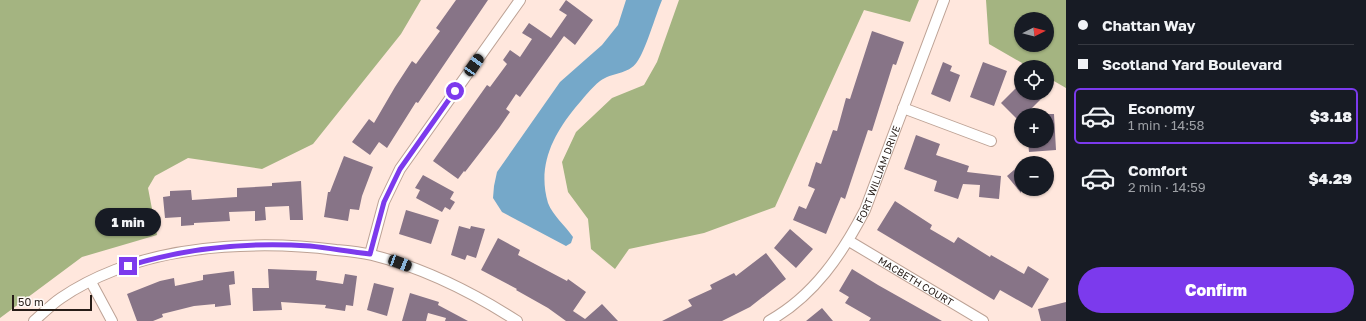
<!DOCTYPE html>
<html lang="en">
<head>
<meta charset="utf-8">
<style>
  :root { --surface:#171b24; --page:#20242c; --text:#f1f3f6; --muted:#9ea1a6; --line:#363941; --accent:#7c3aed }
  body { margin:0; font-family:"Golos Text",sans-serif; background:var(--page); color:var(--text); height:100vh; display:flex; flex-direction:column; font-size:15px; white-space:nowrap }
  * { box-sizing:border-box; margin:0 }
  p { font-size:13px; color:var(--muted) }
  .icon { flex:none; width:22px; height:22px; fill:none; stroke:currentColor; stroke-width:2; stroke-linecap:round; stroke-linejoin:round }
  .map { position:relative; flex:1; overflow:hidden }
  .details { display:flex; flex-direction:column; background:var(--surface); width:300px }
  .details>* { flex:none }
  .hud { display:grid; align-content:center; height:88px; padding:0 12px; background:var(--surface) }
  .needle { width:26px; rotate:84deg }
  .buttons { position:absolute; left:1014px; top:12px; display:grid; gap:8px }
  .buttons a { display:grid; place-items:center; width:40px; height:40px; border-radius:50%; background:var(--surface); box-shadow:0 1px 3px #0004; font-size:20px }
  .scale { position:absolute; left:12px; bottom:10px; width:80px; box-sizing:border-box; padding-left:4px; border:2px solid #261c17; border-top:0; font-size:11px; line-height:14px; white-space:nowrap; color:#261c17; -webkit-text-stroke:3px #fff9f6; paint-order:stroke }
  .end { position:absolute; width:18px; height:18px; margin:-9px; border:5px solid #7c3aed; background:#fff; box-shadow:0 0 0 2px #fff }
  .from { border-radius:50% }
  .bubble { position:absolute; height:28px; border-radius:14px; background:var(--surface); box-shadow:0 1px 3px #0004; font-size:13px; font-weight:800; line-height:28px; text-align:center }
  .car { position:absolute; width:12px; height:24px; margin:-12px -6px; border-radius:5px; box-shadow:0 0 3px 1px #0007; background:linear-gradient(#222 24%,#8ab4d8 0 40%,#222 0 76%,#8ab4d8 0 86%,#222 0) }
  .hud b { display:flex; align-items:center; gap:14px; height:38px; font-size:15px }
  .hud b+b { border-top:1px solid var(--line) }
  .hud i { width:10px; height:10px; background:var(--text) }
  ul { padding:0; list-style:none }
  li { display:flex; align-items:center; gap:12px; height:56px; margin:0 8px 6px; padding:0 4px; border:2px solid transparent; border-radius:6px }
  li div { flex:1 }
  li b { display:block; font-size:15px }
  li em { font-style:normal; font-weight:800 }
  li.selected { border-color:var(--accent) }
  li>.icon { width:36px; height:36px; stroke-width:1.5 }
  .cta { display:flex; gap:8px; margin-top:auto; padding:8px 12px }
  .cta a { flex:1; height:46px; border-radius:24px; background:var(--accent); color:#fff; font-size:16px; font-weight:800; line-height:46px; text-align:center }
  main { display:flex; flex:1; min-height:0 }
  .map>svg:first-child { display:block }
</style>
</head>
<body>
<main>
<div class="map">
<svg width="1066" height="321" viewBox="0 0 1066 321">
  <rect width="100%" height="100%" fill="#ffe7dd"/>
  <path fill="#a4b481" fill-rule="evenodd" d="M0 0H421L401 34 313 144 262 169 188 158 155 176 148 188 157 235 82 257 0 318Z
    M679 0H919L910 22 864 10 775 207 704 233 629 249 615 269 591 249 588 219 568 192 562 162 576 132 612 98 644 85 657 62Z
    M986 0H1066V88L1047 77V67H1029L989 44ZM1021 19H1047V45H1021Z"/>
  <path fill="#75a8c9" d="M626 0H662C656 14 645 52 637 62 628 75 612 72 600 81 591 88 583 99 575 108 553 135 537 166 548 203 553 216 565 225 573 237L571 243 566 246 502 212 493 198 494 186 497 172 560 82 602 45 618 25Z"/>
  <path fill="#877487" d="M456 0H488L418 103 416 102 387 148 379 142 370 155 352 142 369 119 374 123 395 87 412 61 416 64 440 31 436 28Z
    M566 0 593 20 575 45 564 36 520 97 516 94 506 109 510 112 499 128 465 172 464 171 458 179 433 161 487 85 490 87 507 64 503 60 510 50 520 57 532 39 522 33 529 23 551 38 567 15 559 10Z
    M872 31 904 42 896 65 893 64 872 131 868 130 845 199 841 197 826 234 793 220 799 206 806 209 815 189 808 186 816 162 821 164 833 130 837 131 846 98 850 99Z
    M943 62 952 66 950 71 960 75 950 102 931 94Z
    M983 62 1007 71 994 106 970 97Z
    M1021 83V93H1047L1025 115H1021L1019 121 1001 103Z
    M1047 114H1054L1056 150 1029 152 1028 141H1047Z
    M916 135 940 144 936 155 969 166 967 172 1001 176 999 199 979 197 980 185 963 184 958 199 934 191 937 181 904 169Z
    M344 156 373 167 362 196 359 210 350 209 348 221 324 217 328 192H330Z
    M1021 164V193L1007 176Z
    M423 175 454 192 450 199 455 202 450 210 445 207 442 212 416 198 420 190 415 188Z
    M301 181 303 220H290L289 206 265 207 266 220 255 221V211L229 212 230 221 194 223V225L181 226V217L165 218 163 197 170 196V191L191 190 192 200 237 197V188L272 186V183Z
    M895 201 932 225 930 229 954 243 958 237 990 257 991 255 1024 274 1028 266 1049 279 1032 308 1000 290 994 300 877 230Z
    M406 210 439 220 431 244 399 234Z
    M459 226 470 229 471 226 485 229 476 258 467 255 465 260 451 255Z
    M790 229 813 249 796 268 774 248Z
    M498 238 520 250 518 255 567 281 568 279 586 292 573 311 585 319 602 304 618 321H566L548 308 516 290 517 289 481 270Z
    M766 253 786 279 750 307 722 321H662L692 306 688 300 712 289 710 285 734 273 736 276Z
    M268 269 317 271 316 280 343 284 345 274 357 276 353 306 346 305 345 311 325 308 326 305 281 302 282 310 253 311 252 288H269Z
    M852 269 878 285 942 321H869L871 318 845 303 849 297 839 291Z
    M234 271 235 284 229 285 231 305 215 307V304L194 306 162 314 163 317 153 321H137L127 294 160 281 174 278 175 286 203 280V275Z
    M374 283 394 288 387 316 367 310Z
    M410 293 439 302 438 305 468 321H445L446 318 428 313 426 321H402Z
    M1066 302V321H1041L1038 309Z
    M822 308 833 321H806Z"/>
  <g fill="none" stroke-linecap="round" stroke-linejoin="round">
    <defs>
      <g id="minor">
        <path d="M903 108 991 141"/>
        <path id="s1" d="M849 241 983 321"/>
        <path d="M370 254 384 202 400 169 520 0"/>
        <path d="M91 282 112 321"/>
        <path d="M34 321C43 313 52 304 61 298 77 287 97 277 115 270 180 244 267 241 336 250 348 251 360 252 372 255 424 268 472 292 517 321"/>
        <path id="s2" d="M769 321C814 296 842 254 865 210L944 0"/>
      </g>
    </defs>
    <use href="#minor" stroke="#bda295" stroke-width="12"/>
    <use href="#minor" stroke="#fff" stroke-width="10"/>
  </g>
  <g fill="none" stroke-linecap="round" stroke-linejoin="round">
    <path stroke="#7c3aed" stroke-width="5" d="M128 266C186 248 250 242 310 246 330 248 350 252 370 254L384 202 400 169 455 91"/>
  </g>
  <g text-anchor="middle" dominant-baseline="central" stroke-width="3.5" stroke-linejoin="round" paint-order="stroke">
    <g font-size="10" fill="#261c17" stroke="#fff9f6">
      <text stroke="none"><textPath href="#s2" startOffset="187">FORT WILLIAM DRIVE</textPath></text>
      <text stroke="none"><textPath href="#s1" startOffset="78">MACBETH COURT</textPath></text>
    </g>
  </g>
</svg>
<div class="buttons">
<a><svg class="needle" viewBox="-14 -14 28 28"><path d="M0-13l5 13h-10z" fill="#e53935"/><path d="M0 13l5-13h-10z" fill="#9ea1a6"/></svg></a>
<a><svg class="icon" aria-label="locate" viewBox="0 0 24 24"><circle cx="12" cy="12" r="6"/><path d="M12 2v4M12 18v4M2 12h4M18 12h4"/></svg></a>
<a>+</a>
<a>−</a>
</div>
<div class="scale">50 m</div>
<i class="end from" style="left:455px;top:91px"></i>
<i class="end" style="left:128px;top:266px"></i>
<div class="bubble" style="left:95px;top:208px;width:66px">1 min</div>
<i class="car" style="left:474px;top:65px;rotate:35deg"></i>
<i class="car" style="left:400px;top:263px;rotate:111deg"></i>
</div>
<section class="details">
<div class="hud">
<b><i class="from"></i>Chattan Way</b>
<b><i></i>Scotland Yard Boulevard</b>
</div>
<ul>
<li class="selected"><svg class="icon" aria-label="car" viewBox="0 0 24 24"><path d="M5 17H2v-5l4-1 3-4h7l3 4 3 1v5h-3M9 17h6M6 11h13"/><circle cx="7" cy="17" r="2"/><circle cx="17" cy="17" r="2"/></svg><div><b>Economy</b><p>1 min · 14:58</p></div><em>$3.18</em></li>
<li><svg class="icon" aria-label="car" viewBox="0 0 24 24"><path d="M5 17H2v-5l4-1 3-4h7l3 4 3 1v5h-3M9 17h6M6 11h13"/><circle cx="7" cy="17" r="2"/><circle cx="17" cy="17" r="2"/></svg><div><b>Comfort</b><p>2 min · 14:59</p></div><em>$4.29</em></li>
</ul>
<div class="cta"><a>Confirm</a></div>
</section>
</main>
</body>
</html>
